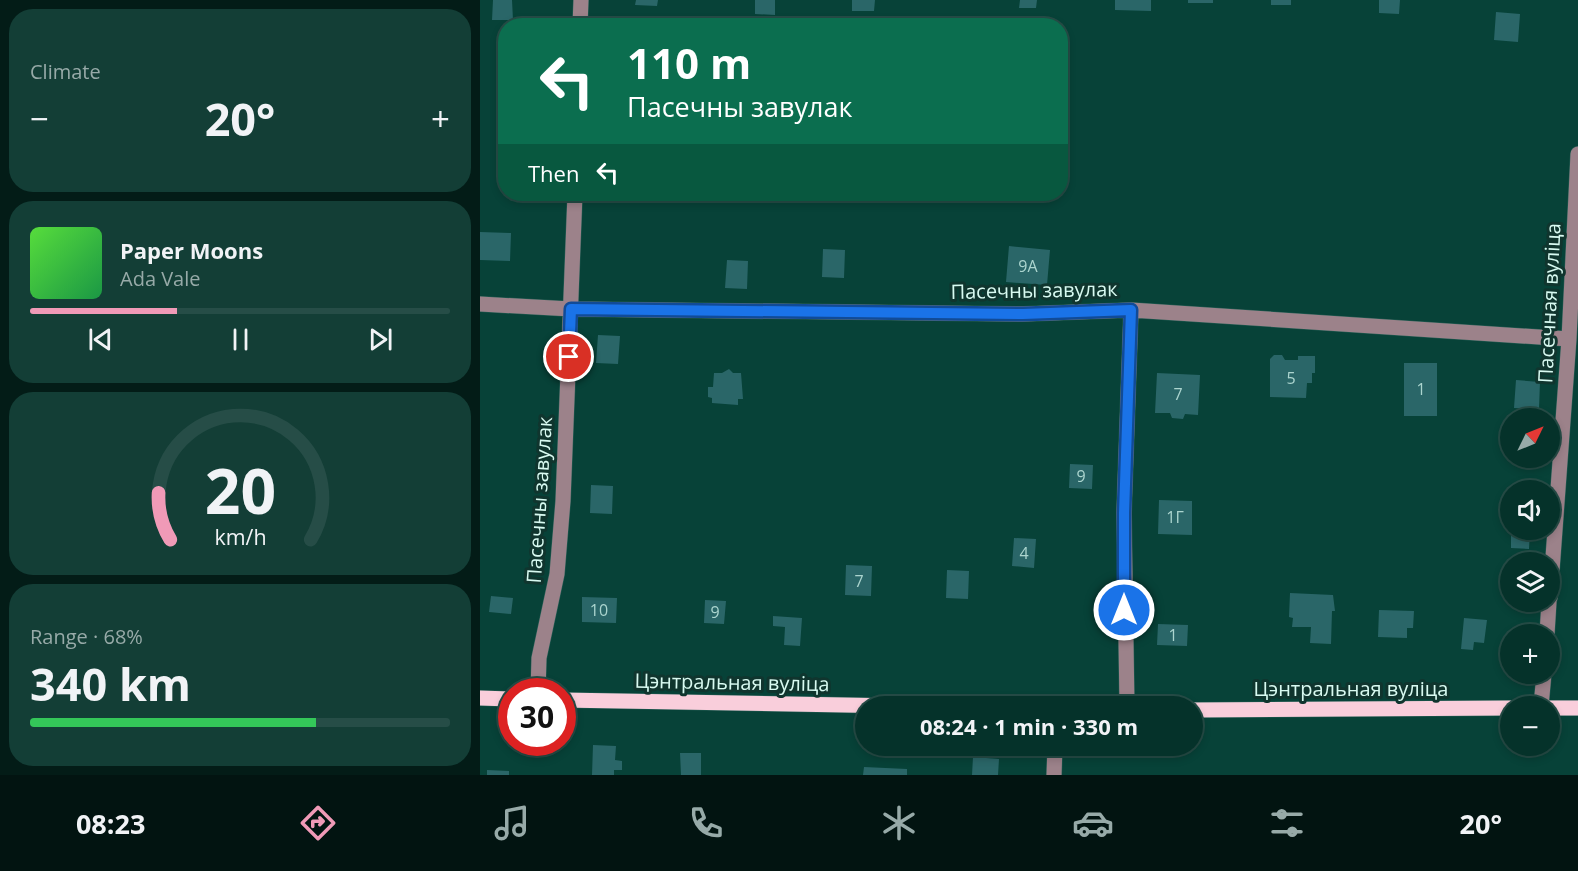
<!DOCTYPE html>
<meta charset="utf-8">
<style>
:root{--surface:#05322a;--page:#133e36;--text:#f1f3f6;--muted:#97aaa8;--line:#264d47;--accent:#f09ab7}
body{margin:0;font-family:"Open Sans",sans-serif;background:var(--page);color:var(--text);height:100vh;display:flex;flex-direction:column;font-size:22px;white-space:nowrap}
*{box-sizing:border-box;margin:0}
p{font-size:20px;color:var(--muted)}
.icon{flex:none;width:33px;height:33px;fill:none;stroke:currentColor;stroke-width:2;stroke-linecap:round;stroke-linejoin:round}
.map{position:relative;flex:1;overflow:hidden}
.drawer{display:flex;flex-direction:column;gap:9px;padding:9px;background:#031c17;width:480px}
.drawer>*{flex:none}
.top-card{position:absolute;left:18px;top:18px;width:570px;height:183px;border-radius:24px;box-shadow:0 3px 9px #0003,0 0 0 2px var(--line);background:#0b6e4f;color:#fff;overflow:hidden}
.needle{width:39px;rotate:47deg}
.buttons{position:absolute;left:1020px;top:408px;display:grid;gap:12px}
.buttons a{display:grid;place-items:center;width:60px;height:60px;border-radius:50%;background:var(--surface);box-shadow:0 3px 9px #0003,0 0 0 2px var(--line);font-size:30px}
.speed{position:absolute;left:18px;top:678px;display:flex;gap:12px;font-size:30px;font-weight:700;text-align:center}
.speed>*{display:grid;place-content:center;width:78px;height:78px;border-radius:50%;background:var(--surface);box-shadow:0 3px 9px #0003,0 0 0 2px var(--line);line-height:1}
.speed .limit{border:9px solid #d22;background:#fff;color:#111}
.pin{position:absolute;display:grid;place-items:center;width:51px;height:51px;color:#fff;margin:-26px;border:3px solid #fff;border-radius:50%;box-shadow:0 2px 6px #0007}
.me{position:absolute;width:66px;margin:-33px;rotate:0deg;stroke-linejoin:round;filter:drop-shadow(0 0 4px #0008)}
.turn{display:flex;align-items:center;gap:21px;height:126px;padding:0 30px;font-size:27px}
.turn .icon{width:78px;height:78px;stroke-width:2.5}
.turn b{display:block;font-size:42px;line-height:51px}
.then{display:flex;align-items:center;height:57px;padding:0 30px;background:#0003;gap:12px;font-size:22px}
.big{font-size:45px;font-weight:700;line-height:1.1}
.drawer .card{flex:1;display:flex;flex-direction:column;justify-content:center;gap:9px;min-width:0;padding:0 21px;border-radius:24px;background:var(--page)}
.drawer .dial{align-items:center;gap:0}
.dial svg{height:156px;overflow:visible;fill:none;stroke:var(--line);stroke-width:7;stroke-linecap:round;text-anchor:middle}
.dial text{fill:var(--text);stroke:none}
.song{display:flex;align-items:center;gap:18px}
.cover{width:72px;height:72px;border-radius:9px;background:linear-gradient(135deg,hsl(110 70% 55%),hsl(140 70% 35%))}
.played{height:6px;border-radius:3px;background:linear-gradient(90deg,var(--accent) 35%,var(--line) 35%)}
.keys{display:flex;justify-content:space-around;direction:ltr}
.heat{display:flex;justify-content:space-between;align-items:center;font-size:33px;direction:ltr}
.charge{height:9px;border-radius:4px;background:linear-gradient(90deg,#34c759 68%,var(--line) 0)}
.trip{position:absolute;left:375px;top:696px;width:348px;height:60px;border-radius:30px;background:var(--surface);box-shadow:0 3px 9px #0003,0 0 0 2px var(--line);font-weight:700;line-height:60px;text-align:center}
.tab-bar{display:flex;height:96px;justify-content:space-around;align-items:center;background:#021411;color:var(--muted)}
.tab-bar .icon{width:42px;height:42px}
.tab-bar .active{color:var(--accent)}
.tab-bar b{font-size:27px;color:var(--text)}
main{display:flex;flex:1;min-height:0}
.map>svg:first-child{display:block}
</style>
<main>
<section class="drawer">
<div class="card"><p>Climate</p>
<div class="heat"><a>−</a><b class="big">20°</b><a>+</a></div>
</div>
<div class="card">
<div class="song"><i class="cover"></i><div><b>Paper Moons</b><p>Ada Vale</p></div></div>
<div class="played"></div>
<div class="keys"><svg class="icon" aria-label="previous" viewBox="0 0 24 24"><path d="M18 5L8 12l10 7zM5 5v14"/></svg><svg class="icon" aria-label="pause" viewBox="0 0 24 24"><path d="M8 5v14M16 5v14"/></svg><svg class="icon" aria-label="next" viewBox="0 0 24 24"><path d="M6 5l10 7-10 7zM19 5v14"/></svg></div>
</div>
<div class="card dial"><svg viewBox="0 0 100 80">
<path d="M14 69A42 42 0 1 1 86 69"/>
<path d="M14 69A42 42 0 0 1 8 45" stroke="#f09ab7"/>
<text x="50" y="56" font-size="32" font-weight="700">20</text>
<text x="50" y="72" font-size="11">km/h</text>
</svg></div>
<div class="card"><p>Range · 68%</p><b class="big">340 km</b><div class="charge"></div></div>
</section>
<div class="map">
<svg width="1098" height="775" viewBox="0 0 1098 775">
<rect width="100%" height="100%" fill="#074238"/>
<!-- building -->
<path fill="#2a6668" d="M13,0h19l1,20h-21z
M156,0h22l-1,6 -22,-1z
M275,0h20v15l-20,-1z
M372,0h23l-1,11h-22z
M540,0h17l-1,8h-17z
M635,0h36v11l-36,-1z
M708,0h25v3h-25z
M791,0h20v5h-20z
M899,0h21l-1,14 -20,-1z
M1016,12l24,2 -2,28 -24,-2z
M0,232l31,1 -1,28 -30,-1z
M529,246l41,4 -3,35 -41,-3z
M343,249l22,1 -1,28 -22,-1z
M247,260l21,1 -1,28 -22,-1z
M118,335l22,1 -2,28 -22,-1z
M794,355h8l3,5h13v-4h17v17h-3v10h-5l-1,15 -36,-1v-38z
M924,363h33v53h-33z
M249,369l4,4h8l2,26h-5v6l-26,-2v-5l-4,-1v-10h5l1,-14h8z
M677,373l43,2 -2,40 -13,-1 -2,5 -11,-1 -2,-5h-15z
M1036,380l24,2 -1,27 -25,-1z
M590,464l23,1 -1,24 -23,-1z
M111,485l22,1 -1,28 -22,-1z
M679,500l33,1v34l-34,-1z
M1031,530h19l-1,19 -18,-1z
M534,538l22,1 -2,29 -22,-2z
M366,565l26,1 -1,30 -26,-1z
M467,570l22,1 -1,28 -22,-1z
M810,593l43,2 2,16h-3l-1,33 -21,-1 1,-16h-19l1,-9 -4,-1z
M11,596l22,2 -2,16 -22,-2z
M102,597l35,1 -1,25 -34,-1z
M225,600l21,1 -2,23 -20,-1z
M899,610l35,1 -1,17h-6v10l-29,-1z
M293,616l29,2 -2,28 -16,-1 1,-18 -12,-1z
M984,618l23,2 -3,23 -10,-1 -1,8 -12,-1z
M678,624l30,1 -1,21 -30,-1z
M113,745l23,1 -1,14 7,1v9h-8v5h-22z
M200,753h21v22h-20z
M493,757l26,2 -1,16h-26z
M384,767l43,2v6h-44z
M7,770l22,1v4h-22z"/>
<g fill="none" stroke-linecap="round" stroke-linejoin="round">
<defs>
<path id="minor" d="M100,26l1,-26
M0,304l91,5 452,5 108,-4 438,29
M1070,598l19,-259 9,-185
M1067,634l2,-32
M58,692l1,-34 18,-84 6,-73 12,-307
M647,706l-3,-193 7,-203
M1061,706l3,-32
M574,775l1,-29"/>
<path id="major" d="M0,698l32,1
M82,700l338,6
M1070,708h28
M712,710l318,-2"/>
</defs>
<!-- minor casing -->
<use href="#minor" stroke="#285f56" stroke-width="16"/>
<!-- major casing -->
<use href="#major" stroke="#285f56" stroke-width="16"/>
<!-- minor -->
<use href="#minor" stroke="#9c828a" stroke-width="15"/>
<!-- major -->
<use href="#major" stroke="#f9cedb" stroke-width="15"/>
</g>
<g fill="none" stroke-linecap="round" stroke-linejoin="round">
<defs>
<path id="route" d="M89,357l2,-48 452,5 108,-4 -7,203v97"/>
</defs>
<!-- route casing -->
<use href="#route" stroke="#114b97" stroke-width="15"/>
<!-- route -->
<use href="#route" stroke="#1a73e8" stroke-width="10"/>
</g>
<g text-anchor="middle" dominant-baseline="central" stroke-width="6" stroke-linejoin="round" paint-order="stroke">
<!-- number labels -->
<g font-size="16" fill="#acd5cf">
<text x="548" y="266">9А</text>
<text x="811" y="378">5</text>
<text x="941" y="389">1</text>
<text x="698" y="394">7</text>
<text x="601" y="476">9</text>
<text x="695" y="517">1Г</text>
<text x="544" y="553">4</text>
<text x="379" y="581">7</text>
<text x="119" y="610">10</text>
<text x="235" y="612">9</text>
<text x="693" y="635">1</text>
</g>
<!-- street labels -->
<g font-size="20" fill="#d8faf1" stroke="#10352e">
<text transform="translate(554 290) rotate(-1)">Пасечны завулак</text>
<text transform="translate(1069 303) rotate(-87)">Пасечная вуліца</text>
<text transform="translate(59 500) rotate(-86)">Пасечны завулак</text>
<text transform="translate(252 682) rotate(1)">Цэнтральная вуліца</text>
<text x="871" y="688">Цэнтральная вуліца</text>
</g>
</g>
</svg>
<div class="buttons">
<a><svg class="needle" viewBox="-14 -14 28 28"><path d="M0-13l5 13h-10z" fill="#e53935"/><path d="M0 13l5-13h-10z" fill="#97aaa8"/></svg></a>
<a><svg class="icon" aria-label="sound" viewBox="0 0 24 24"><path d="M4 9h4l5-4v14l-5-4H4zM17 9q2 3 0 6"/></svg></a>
<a><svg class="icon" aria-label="layers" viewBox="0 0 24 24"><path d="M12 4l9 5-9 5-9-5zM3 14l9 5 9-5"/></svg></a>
<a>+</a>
<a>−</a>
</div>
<div class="speed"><div class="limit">30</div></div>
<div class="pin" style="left:89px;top:357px;background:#d93025"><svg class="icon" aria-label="arrive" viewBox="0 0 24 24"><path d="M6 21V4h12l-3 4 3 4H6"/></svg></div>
<svg class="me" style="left:644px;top:610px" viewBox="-20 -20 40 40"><circle r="17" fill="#1a73e8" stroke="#fff" stroke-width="3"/><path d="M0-11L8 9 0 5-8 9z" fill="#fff"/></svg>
<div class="trip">08:24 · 1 min · 330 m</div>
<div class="top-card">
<div class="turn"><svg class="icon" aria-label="left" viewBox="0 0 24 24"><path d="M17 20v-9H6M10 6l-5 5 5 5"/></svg><div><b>110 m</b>Пасечны завулак</div></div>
<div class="then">Then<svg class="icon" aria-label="left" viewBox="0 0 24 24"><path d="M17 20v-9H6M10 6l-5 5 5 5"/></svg></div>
</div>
</div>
</main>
<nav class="tab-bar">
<b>08:23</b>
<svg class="icon active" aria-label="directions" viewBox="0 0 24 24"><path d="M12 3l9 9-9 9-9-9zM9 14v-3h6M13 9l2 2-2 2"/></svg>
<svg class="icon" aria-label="music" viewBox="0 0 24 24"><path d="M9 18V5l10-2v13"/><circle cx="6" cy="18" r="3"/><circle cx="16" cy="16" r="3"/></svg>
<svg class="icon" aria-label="phone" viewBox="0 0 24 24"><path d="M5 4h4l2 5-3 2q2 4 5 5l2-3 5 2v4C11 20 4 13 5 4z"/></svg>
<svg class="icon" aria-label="climate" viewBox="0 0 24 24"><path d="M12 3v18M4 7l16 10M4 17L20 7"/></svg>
<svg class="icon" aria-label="car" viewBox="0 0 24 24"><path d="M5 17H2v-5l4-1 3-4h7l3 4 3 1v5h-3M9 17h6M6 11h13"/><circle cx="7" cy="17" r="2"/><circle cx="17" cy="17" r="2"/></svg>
<svg class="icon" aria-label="filters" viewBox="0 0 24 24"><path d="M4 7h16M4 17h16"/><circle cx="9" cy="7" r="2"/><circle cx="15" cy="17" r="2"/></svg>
<b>20°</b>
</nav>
